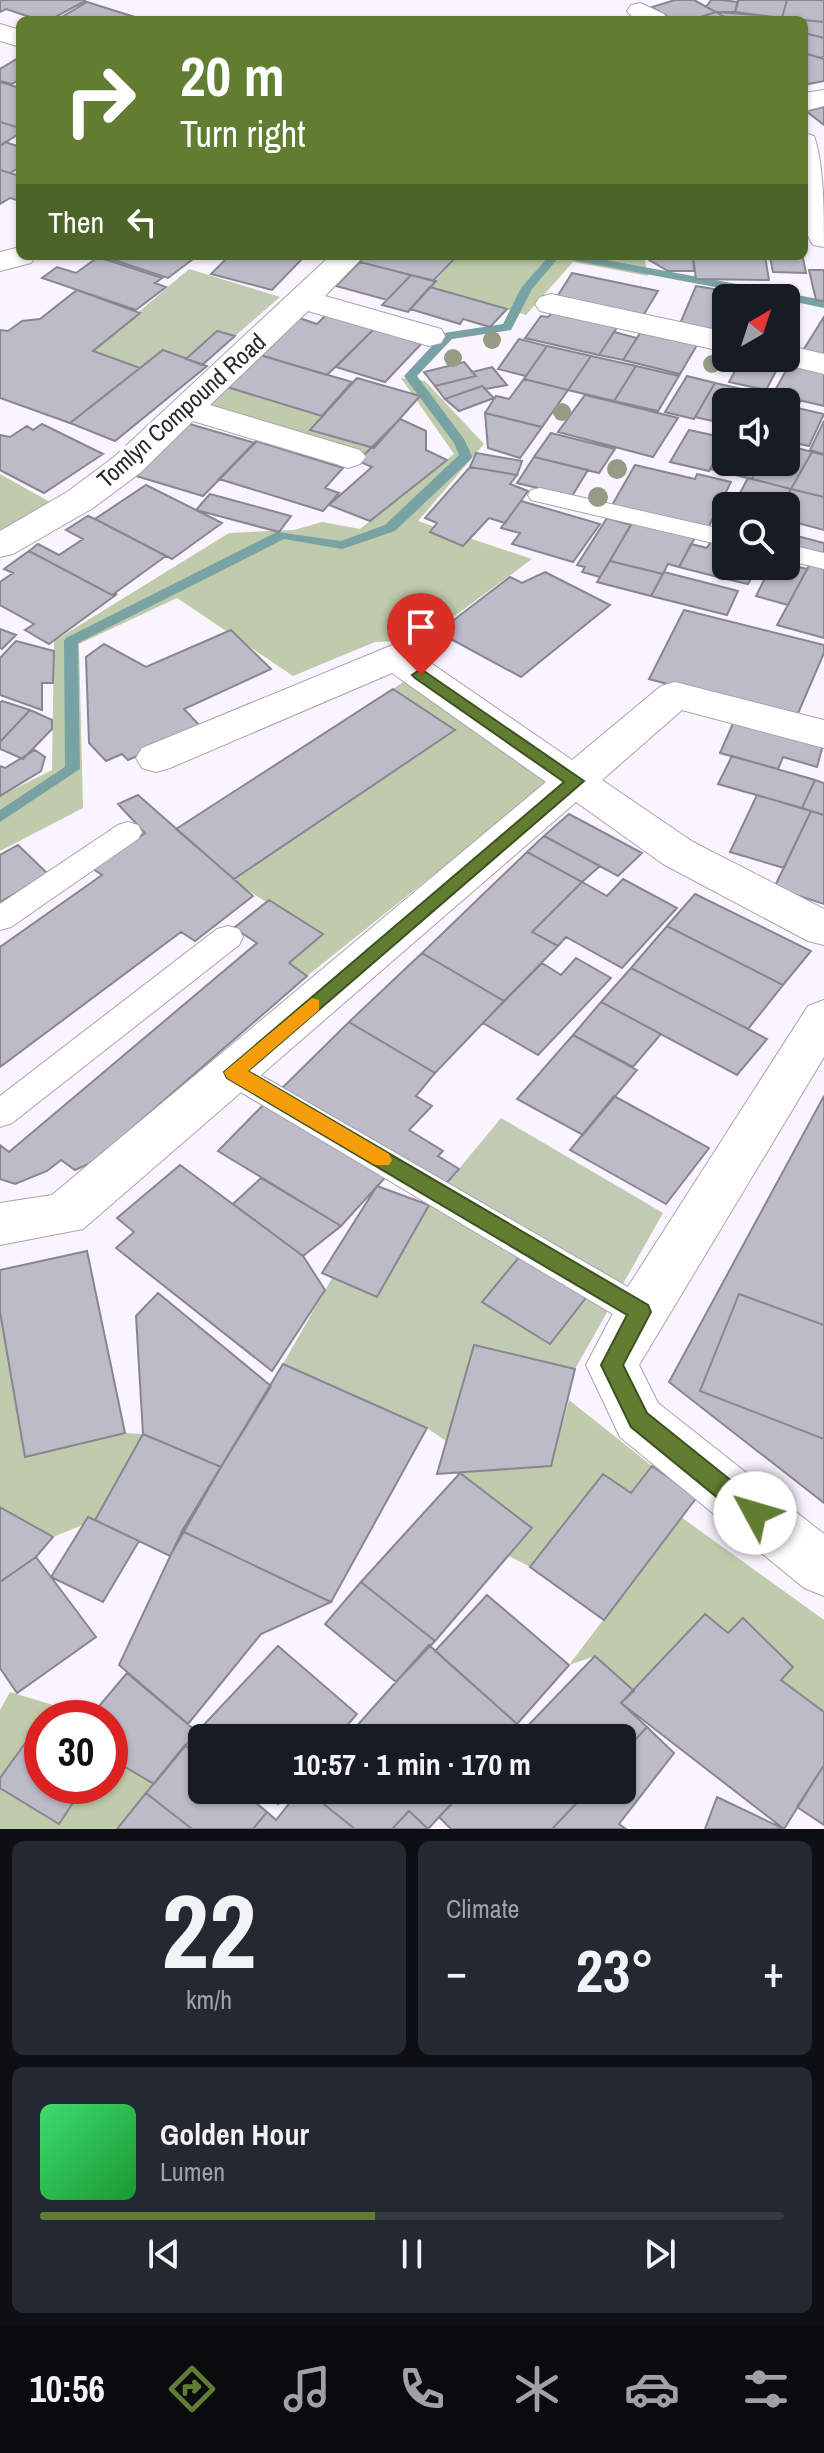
<!DOCTYPE html>
<meta charset="utf-8">
<style>
:root{--surface:#171b24;--page:#242831;--text:#f1f3f6;--muted:#9ea1a6;--line:#363941;--accent:#607d32}
body{margin:0;font-family:"Archivo Narrow",sans-serif;background:var(--page);color:var(--text);height:100vh;display:flex;flex-direction:column;font-size:30px;white-space:nowrap}
*{box-sizing:border-box;margin:0}
p{font-size:26px;color:var(--muted)}
.icon{flex:none;width:44px;height:44px;fill:none;stroke:currentColor;stroke-width:2;stroke-linecap:round;stroke-linejoin:round}
.map{position:relative;height:1829px;overflow:hidden}
.panel{display:flex;flex-direction:column;gap:12px;padding:12px;background:#0d0f14;flex:1}
.panel>*{flex:none}
.banner{position:absolute;left:16px;top:16px;width:792px;height:244px;border-radius:12px;box-shadow:0 2px 6px #0004;background:#607d32;color:#fff;overflow:hidden}
.needle{width:52px;rotate:39deg}
.fabs{position:absolute;left:712px;top:284px;display:grid;gap:16px}
.fabs a{display:grid;place-items:center;width:88px;height:88px;border-radius:12px;background:var(--surface);box-shadow:0 2px 6px #0004;font-size:40px}
.speed{position:absolute;left:24px;top:1700px;display:flex;gap:16px;font-size:40px;font-weight:700;text-align:center}
.speed>*{display:grid;place-content:center;width:104px;height:104px;border-radius:50%;background:var(--surface);box-shadow:0 2px 6px #0004;line-height:1}
.speed .limit{border:12px solid #d22;background:#fff;color:#111}
.pin{position:absolute;display:grid;place-items:center;width:68px;height:68px;color:#fff;margin:-82px -34px;border-radius:50% 50% 50% 0;rotate:-45deg;box-shadow:0 0 8px #0007}
.pin .icon{rotate:45deg}
.me{position:absolute;width:88px;margin:-44px;rotate:309deg;stroke-linejoin:round;filter:drop-shadow(0 0 6px #0008)}
.turn{display:flex;align-items:center;gap:28px;height:168px;padding:0 32px;font-size:36px}
.turn .icon{width:104px;height:104px;stroke-width:2.5}
.turn b{display:block;font-size:56px;line-height:68px}
.then{display:flex;align-items:center;height:76px;padding:0 32px;background:#0003;gap:16px;font-size:30px}
.big{font-size:60px;font-weight:700;line-height:1.1}
.panel .card{flex:1;display:flex;flex-direction:column;justify-content:center;gap:12px;min-width:0;padding:0 28px;border-radius:12px;background:var(--page)}
.panel .dial{align-items:center;gap:0}
.dial b{font-size:104px;line-height:1}
.song{display:flex;align-items:center;gap:24px}
.cover{width:96px;height:96px;border-radius:12px;background:linear-gradient(135deg,hsl(140 70% 55%),hsl(130 70% 35%))}
.played{height:8px;border-radius:4px;background:linear-gradient(90deg,var(--accent) 45%,var(--line) 45%)}
.keys{display:flex;justify-content:space-around;direction:ltr}
.heat{display:flex;justify-content:space-between;align-items:center;font-size:44px;direction:ltr}
.panel .tiles{flex:1;display:grid;gap:12px;grid-template-columns:1fr 1fr}
.card:last-child{grid-column:span 2}
.trip{position:absolute;left:188px;top:1724px;width:448px;height:80px;border-radius:12px;background:var(--surface);box-shadow:0 2px 6px #0004;font-weight:700;line-height:80px;text-align:center}
.tabs{display:flex;height:128px;justify-content:space-around;align-items:center;background:#090b0e;color:var(--muted)}
.tabs .icon{width:56px;height:56px}
.tabs .current{color:var(--accent)}
.tabs b{font-size:36px;color:var(--text)}
.map>svg:first-child{display:block}
</style>
<div class="map">
<svg width="824" height="1829" viewBox="0 0 824 1829">
<rect width="100%" height="100%" fill="#faf4ff"/>
<!-- green -->
<path fill="#c1cab2" d="M189,269l91,28 -45,39 -18,-5 -31,28 -23,-9 -23,18 -47,-17z
M501,1118l162,95 -88,156 -101,-23 -28,95 -19,-13 -144,-64 49,-86 46,18 51,-91z"/>
<!-- forest -->
<path fill="#bfcbab" d="M457,256l25,3 3,-3h159l4,20 -75,-14 -47,53 -96,-28z
M401,378l24,3 59,63 -66,77 114,38 -110,81 -47,2 -82,34 -116,-78 -98,46 4,164 -83,43v-55l52,-26 2,-129 175,-108 65,-3 28,-8 38,7 94,-75z
M227,387l95,29 -12,14 64,18 -10,9 -159,-48z
M0,474l57,32 -57,31z
M406,680l147,99 -246,197 -18,-13 34,-29c-28,-18 -66,-34 -89,-55l221,-148 -62,-42z
M0,1312l25,145 100,-24 18,1 -48,86 -42,17 -53,-31z
M569,1400l83,66 -21,27 -28,-18 -73,92 -21,-11 23,-28 -72,-55 91,-7z
M681,1517l143,103v92l-43,-32 12,-13 -50,-49 -15,15 -23,-19 -71,77 -39,-35 -26,9z
M10,1692l86,26h-54v68h68v-64l75,23 -68,84h-117v-119z"/>
<g fill="none" stroke-linecap="round" stroke-linejoin="round">
<!-- stream -->
<path fill="#78a2a4" fill-rule="evenodd" d="M549,256h35l240,44v8l-38,-8v-2h-13l-207,-39 -6,-3 -28,33 -21,41 -59,9 -35,37 47,63 8,17 -1,3 -76,72 -53,18 -58,-10 -206,104 2,126 -80,53v-12l65,-43 -1,-126 2,-3 211,-106 64,9 44,-16 74,-70 -5,-12 -50,-67 40,-43 59,-9 18,-36z"/>
</g>
<!-- building -->
<path fill="#bdbbc7" stroke="#888791" stroke-width="2" d="M0,0h83l2,1 -35,19h-11l-33,-11 -6,3z
M675,0h19l22,12 -25,8h-18l-21,-13z
M711,0h10l17,2 -3,10h-19l-10,-5z
M738,0h49l-5,18 -47,-6z
M787,0h37v22l-42,-4z
M87,2l51,16 -81,2z
M716,12l14,8h-39z
M716,12l41,3 13,5h-40z
M782,18l42,4v16l-20,-5v-13z
M804,33l20,5v18l-3,2 -17,-5z
M804,53l20,6v22l-20,4z
M20,57v22l-8,5 -12,-3v-12z
M0,82l20,6v40l-20,-6z
M824,107v18l-18,-14z
M0,122l20,6v5l-20,13z
M5,142l15,5v20l-10,6 -10,-3v-24z
M0,170l20,6v25l-10,-3 -10,6z
M102,256h95l-29,22z
M229,256h76l-33,34 -61,-16z
M365,256h92l-24,25 -73,-19z
M649,256h44l1,15h-26l-19,-11z
M693,256h72l4,24 -73,-1z
M98,257l64,21 -7,5 11,4 -30,23 -94,-32 15,-11 19,6z
M770,257l33,1 3,15 -33,-1z
M360,262l51,13 -24,25 -51,-14z
M809,270h15v31l-8,-1z
M572,273l86,18 -17,28 -86,-19z
M411,275l25,6 -28,31 -26,-7z
M696,286l64,11 -34,1v36l-47,-8z
M430,287l77,22 -17,18 -27,-8 -3,5 -50,-15z
M77,290l63,23 -47,38 47,17 -70,55 -70,-25v-68l8,1 14,-10 18,-2z
M553,312l65,14 -19,29 -74,-17 16,-22 7,1z
M328,313l48,14 -49,48 -67,-20 39,-37 18,6z
M824,317v41l-22,-6z
M376,327l48,14 -39,41 -49,-15z
M644,327l56,13 -20,34 -57,-14z
M217,331l18,5 -33,29 -16,-6z
M614,332l23,6 -14,22 -24,-5z
M519,339l28,7 -21,30 -28,-7z
M547,346l44,10 -23,34 -44,-11z
M163,350l44,16 -92,75 -45,-18z
M260,355l92,27 -30,34 -95,-29z
M591,356l45,10 -22,35 -46,-11z
M742,358h41l-17,32 -37,-8z
M793,358l31,7v41l-51,-12z
M464,362l12,14 -41,10 -11,-14z
M636,366l43,10 -21,35 -44,-10z
M492,367l15,18 -21,4 -4,-3 -37,13 -10,-13 41,-10 -4,-4z
M687,376l28,7 -21,36 -29,-7z
M357,378l63,18 -46,52 -64,-18z
M524,379l44,11 -26,37 -57,-14 11,-17 13,3z
M715,383l44,10 -5,9h-28v22l-31,-7z
M482,386l12,12 -35,13 -14,-12z
M759,393l41,9 -3,6 27,6 -15,32 -23,-5v-39h-32z
M585,395l41,10 52,13 -25,39 -95,-25z
M485,413l57,14 -22,31 -32,-10z
M400,419l26,12v19l21,10 -77,61 -41,-16 43,-38 -14,-6z
M824,421v33l-14,-4z
M186,423l69,20 -52,53 -67,-20z
M42,424l61,30 -59,39 -44,-23v-35l10,2 17,-11 6,4z
M689,430l37,8 -17,33 -39,-9z
M551,433l64,16 -16,24 -65,-16z
M256,441l87,27 -18,20 14,5 -16,18 -104,-32z
M726,442v20h35l-9,17 -41,-10z
M786,445l26,7 -21,37 -39,-10 9,-17h25z
M812,452l12,3v42l-33,-8z
M476,453l46,8 -5,14 -47,-8z
M534,457l54,13 -16,26 -55,-13z
M635,465l60,14 2,-5 34,8 -24,48 -96,-23z
M470,467l47,8 -7,9 18,7 -23,32 -16,-5 -26,28 -33,-14 7,-9 -12,-5z
M748,478l4,1 39,10 -9,17h-49z
M146,485l76,38 -50,36 -77,-40z
M791,489l33,8v33l-38,-10v-14h-4z
M210,494l81,22 -12,16 -83,-22z
M521,501l79,23 -27,38 -61,-18 8,-11 -19,-5z
M88,516l7,3 71,37 -54,39 -83,-44 9,-7 21,11 24,-16 -17,-9z
M607,518l24,7 -31,52 -18,-5 3,-5 -8,-2z
M634,519l63,15 -18,33 -11,-3 -5,10 -53,-13z
M793,535l31,8v10l-37,-7z
M714,536l12,4 2,26 -6,12 -43,-11 12,-23 16,4z
M29,551l83,44 5,-1 -68,50 -24,-14 9,-6 -34,-19v-23l13,-9 -9,-4z
M812,560l12,3v75l-47,-13z
M610,561l53,13 -12,22 -54,-14z
M786,564l21,5 -19,36 -32,-9 15,-30z
M728,566h43l-6,13 -12,-4 -5,9 -26,-6z
M545,572l65,33 -89,72 -83,-45 72,-55 12,6z
M664,572l74,19 -11,24 -76,-19z
M684,610l140,35v8l-28,65 -147,-39z
M0,629l16,6 -14,14 -2,-1z
M231,630l40,39 -87,40 17,18 -73,33 -6,-6 -16,7 -17,-18 -3,-86 18,-13 42,23z
M16,641l38,10 -1,32h-11v27l-42,-15v-37z
M393,689l62,41 -221,149 -58,-50z
M2,701l28,9 -30,32v-39z
M30,710l22,10v9l-29,30 -23,-10v-7z
M735,719l89,22 -7,26 -34,-10 -5,12 -58,-16z
M35,750l10,7 -4,14 -41,25v-30l5,2z
M732,756l83,24 -13,28 -84,-24z
M815,780l9,3v32l-22,-7z
M138,795l115,101 -58,45 -14,-9 -181,135v-120l102,-72 -9,-6 52,-36 -27,-29z
M757,795l54,16 -27,57 -54,-16z
M811,811l13,4v89l-50,-16z
M569,814l73,39 -24,23 -74,-40z
M544,836l56,30 -18,16 -55,-30z
M18,845l31,30 -49,27v-47z
M527,852l55,30 -50,50 26,14 -54,55 -82,-48z
M623,879l54,29 -55,60 -56,-31 -8,9 -26,-14 50,-50 25,14z
M695,894l116,57 -28,34 -116,-59z
M269,900l54,34 -34,29 18,13 -214,186 -18,8 -14,-10 -14,11 -32,13 -15,-5v-34l9,7 248,-209 -23,-15z
M667,926l116,59 -35,44 -117,-61z
M422,953l82,48 -69,72 -86,-51z
M576,958l35,20 -73,77 -55,-32 59,-60 19,12z
M631,968l117,61 19,10 -30,36 -136,-73z
M601,1002l60,32 -28,33 -60,-32z
M349,1022l86,51 -19,23 16,10 -23,24 34,21 -5,5 21,13 -18,20 -161,-99z
M573,1035l64,35 -54,65 -66,-36z
M614,1096l95,52 -43,56 -96,-54z
M824,1096v407l-155,-121z
M271,1097l121,73 -51,56 -123,-75z
M180,1165l123,91 22,34 -53,81 -156,-123 18,-16 -17,-14z
M261,1178l80,48 -38,30 -70,-52z
M377,1186l52,19 -52,92 -55,-24z
M525,1250l67,40 -42,54 -68,-42z
M87,1251l38,182 -100,24 -25,-145v-42z
M158,1293l113,93 -50,81 -78,-33 -7,-118z
M739,1294l85,31v114l-124,-48z
M474,1345l101,24 -24,97 -114,8z
M283,1364l144,64 -96,174 -149,-71z
M143,1434l78,33 -51,89 -75,-36z
M652,1466l45,31 -93,123 -74,-53 73,-93 28,19z
M460,1473l72,55 -97,113 -74,-59z
M0,1507l53,30 -17,20 -36,25z
M88,1517l51,24 -36,61 -52,-25z
M182,1531l149,71 -70,32 -73,90 -69,-59z
M36,1557l60,80 -79,56 -17,-25v-86z
M361,1582l74,59 -39,41 -71,-58z
M487,1595l82,70 -52,59 -82,-73z
M705,1614l23,19 15,-15 50,49 -12,13 43,32v53l-40,64 -163,-126z
M429,1645l88,79 4,5 -8,9h-167z
M278,1646l79,68 -21,24h-132l-7,-6z
M595,1656l39,35 -13,12 26,24 -25,27v-16h-106z
M127,1673l70,59 -43,52 -44,-26v-40h-21z
M42,1720v66h42l-25,38 -59,-36v-10z
M647,1727l27,26 -55,71 7,5h-74l37,-39h33v-36z
M185,1745l17,14v31h38l27,22 -14,17h-61l-46,-36z
M824,1765v60l-27,-18z
M262,1790h29l-13,14z
M300,1790h6l49,39h-102l14,-17 9,8z
M306,1790h158l-36,39 -19,-18 -17,18h-37z
M465,1790h124l-37,39h-101l-12,-12z
M146,1793l46,36h-75z
M717,1797l67,32h-79z
M409,1811l19,18h1h-37z"/>
<g fill="none" stroke-linecap="round" stroke-linejoin="round">
<defs>
<path id="lane" d="M540,488l186,42v16l-195,-46 -3,-5 3,-5z
M786,544l38,9v16l-38,-9z
M128,822l10,3 4,7 -4,7 -127,88 -11,3v-26l118,-79z
M228,926l11,3 4,8 -4,8 -227,178 -12,4v-31l217,-167z
M233,1059l419,242 6,11 -6,11 -12,4 -12,-4 -406,-242 -5,-9 5,-9z"/>
<path id="street" d="M640,3l24,11 4,6c-14,0 -32,5 -41,-9l4,-6z
M0,24l20,6v17l-20,-6z
M824,90v16l-20,5v-18z
M804,133l10,3c10,28 10,79 10,111l-11,-2c-19,-28 -9,-80 -9,-112z
M20,247v9h16l-5,7 -31,8v-19z
M330,256h34l-39,40 116,33 4,7 -4,7 -12,3 -121,-35 -98,94 150,45 6,7 -6,7 -12,4 -12,-4 -143,-43 -53,52 -47,35 -80,46 -13,3v-26l67,-39 47,-35z
M551,294l175,38v20l-186,-41 -5,-7 5,-7z
M786,345l38,9v20l-50,-12 -3,-4h15z
M395,644l14,4 163,112 89,-74 14,-4 149,38v28l-142,-38 -80,70 91,62 131,67v36l-16,-4 -145,-77 -87,-62 -493,427 -83,16v-42l52,-8 494,-413 -154,-109 -222,95 -14,4 -14,-4 -6,-10 6,-10z
M824,1000v57l-185,308 19,38 166,131v62l-20,-8 -184,-151 -34,-72 36,-69 186,-290z"/>
</defs>
<!-- lane casing -->
<use href="#lane" stroke="#a9a3ae" stroke-width="2"/>
<!-- street casing -->
<use href="#street" stroke="#a9a3ae" stroke-width="2"/>
<!-- lane -->
<use href="#lane" fill="#fff" fill-rule="evenodd"/>
<!-- street -->
<use href="#street" fill="#fff" fill-rule="evenodd"/>
</g>
<!-- trees -->
<g fill="#959b85">
<circle cx="492" cy="340" r="9"/>
<circle cx="453" cy="358" r="9"/>
<circle cx="712" cy="364" r="9"/>
<circle cx="562" cy="412" r="9"/>
<circle cx="617" cy="469" r="10"/>
<circle cx="598" cy="497" r="10"/>
</g>
<!-- route -->
<path fill="#607d32" stroke="#3e5120" stroke-width="2" d="M421,669l163,112 -336,290 400,234 3,7 -28,53 24,48 116,93 3,7 -3,8 -8,3 -9,-3 -115,-94 -30,-62 26,-50 -400,-237 -3,-6 340,-290 -149,-104 -3,-3z"/>
<!-- slow -->
<path fill="#f59e0b" d="M312,998l7,2v10l-71,61 141,83 3,6 -3,5h-14l-148,-87 -3,-6z"/>
<g text-anchor="middle" dominant-baseline="central" stroke-width="7" stroke-linejoin="round" paint-order="stroke">
<!-- far-street labels -->
<g font-size="24" fill="#2a282c" stroke="#fff">
<text transform="translate(181 410) rotate(-42)">Tomlyn Compound Road</text>
</g>
</g>
</svg>
<div class="fabs">
<a><svg class="needle" viewBox="-14 -14 28 28"><path d="M0-13l5 13h-10z" fill="#e53935"/><path d="M0 13l5-13h-10z" fill="#9ea1a6"/></svg></a>
<a><svg class="icon" aria-label="sound" viewBox="0 0 24 24"><path d="M4 9h4l5-4v14l-5-4H4zM17 9q2 3 0 6"/></svg></a>
<a><svg class="icon" aria-label="search" viewBox="0 0 24 24"><circle cx="10" cy="10" r="6"/><path d="M15 15l6 6"/></svg></a>
</div>
<div class="speed"><div class="limit">30</div></div>
<div class="pin" style="left:421px;top:675px;background:#d93025"><svg class="icon" aria-label="arrive" viewBox="0 0 24 24"><path d="M6 21V4h12l-3 4 3 4H6"/></svg></div>
<svg class="me" style="left:755px;top:1513px" viewBox="-20 -20 40 40"><circle r="19" fill="#fff"/><path d="M0-13L10 11 0 6-10 11z" fill="#607d32"/></svg>
<div class="trip">10:57 · 1 min · 170 m</div>
<div class="banner">
<div class="turn"><svg class="icon" aria-label="right" viewBox="0 0 24 24"><path d="M7 20v-9h11M14 6l5 5-5 5"/></svg><div><b>20 m</b>Turn right</div></div>
<div class="then">Then<svg class="icon" aria-label="left" viewBox="0 0 24 24"><path d="M17 20v-9H6M10 6l-5 5 5 5"/></svg></div>
</div>
</div>
<section class="panel">
<div class="tiles">
<div class="card dial"><b>22</b><p>km/h</p></div>
<div class="card"><p>Climate</p>
<div class="heat"><a>−</a><b class="big">23°</b><a>+</a></div>
</div>
<div class="card">
<div class="song"><i class="cover"></i><div><b>Golden Hour</b><p>Lumen</p></div></div>
<div class="played"></div>
<div class="keys"><svg class="icon" aria-label="previous" viewBox="0 0 24 24"><path d="M18 5L8 12l10 7zM5 5v14"/></svg><svg class="icon" aria-label="pause" viewBox="0 0 24 24"><path d="M8 5v14M16 5v14"/></svg><svg class="icon" aria-label="next" viewBox="0 0 24 24"><path d="M6 5l10 7-10 7zM19 5v14"/></svg></div>
</div>
</div>
</section>
<nav class="tabs">
<b>10:56</b>
<svg class="icon current" aria-label="directions" viewBox="0 0 24 24"><path d="M12 3l9 9-9 9-9-9zM9 14v-3h6M13 9l2 2-2 2"/></svg>
<svg class="icon" aria-label="music" viewBox="0 0 24 24"><path d="M9 18V5l10-2v13"/><circle cx="6" cy="18" r="3"/><circle cx="16" cy="16" r="3"/></svg>
<svg class="icon" aria-label="phone" viewBox="0 0 24 24"><path d="M5 4h4l2 5-3 2q2 4 5 5l2-3 5 2v4C11 20 4 13 5 4z"/></svg>
<svg class="icon" aria-label="climate" viewBox="0 0 24 24"><path d="M12 3v18M4 7l16 10M4 17L20 7"/></svg>
<svg class="icon" aria-label="car" viewBox="0 0 24 24"><path d="M5 17H2v-5l4-1 3-4h7l3 4 3 1v5h-3M9 17h6M6 11h13"/><circle cx="7" cy="17" r="2"/><circle cx="17" cy="17" r="2"/></svg>
<svg class="icon" aria-label="filters" viewBox="0 0 24 24"><path d="M4 7h16M4 17h16"/><circle cx="9" cy="7" r="2"/><circle cx="15" cy="17" r="2"/></svg>
</nav>
